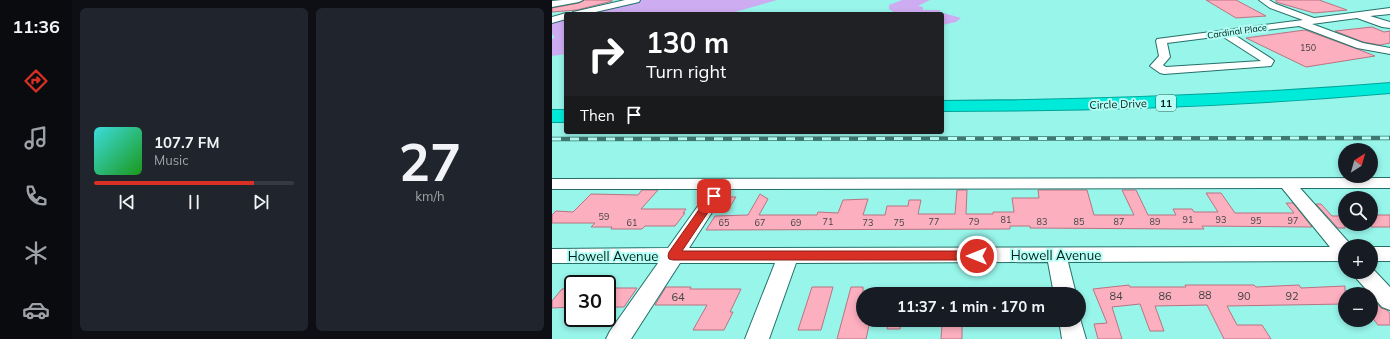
<!DOCTYPE html>
<meta charset="utf-8">
<style>
:root{--surface:#171b24;--page:#20242c;--text:#f1f3f6;--muted:#9ea1a6;--line:#363941;--accent:#d93025}
body{margin:0;font-family:Mulish,sans-serif;background:var(--page);color:var(--text);height:100vh;display:flex;flex-direction:column;font-size:15px;white-space:nowrap}
*{box-sizing:border-box;margin:0}
p{font-size:13px;color:var(--muted)}
.icon{flex:none;width:22px;height:22px;fill:none;stroke:currentColor;stroke-width:2;stroke-linecap:round;stroke-linejoin:round}
.map{position:relative;flex:1;overflow:hidden}
.side{display:flex;flex-direction:column;gap:8px;padding:8px;background:#0d0f14;width:480px}
.side>*{flex:none}
.banner{position:absolute;left:12px;top:12px;width:380px;height:122px;border-radius:4px;box-shadow:0 2px 6px #0003;background:#202124;color:#fff;overflow:hidden}
.needle{width:26px;rotate:37deg}
.tools{position:absolute;left:786px;top:143px;display:grid;gap:8px}
.tools a{display:grid;place-items:center;width:40px;height:40px;border-radius:50%;background:var(--surface);box-shadow:0 2px 6px #0003;font-size:20px}
.speed{position:absolute;left:12px;top:275px;display:flex;gap:8px;font-size:20px;font-weight:700;text-align:center}
.speed>*{display:grid;place-content:center;width:52px;height:52px;border-radius:50%;background:var(--surface);box-shadow:0 2px 6px #0003;line-height:1}
.speed .limit{border:2px solid #111;border-radius:6px;background:#fff;color:#111}
.pin{position:absolute;display:grid;place-items:center;width:34px;height:34px;color:#fff;margin:-17px;border-radius:8px;box-shadow:0 2px 6px #0006}
.me{position:absolute;width:44px;margin:-22px;rotate:270deg;stroke-linejoin:round;filter:drop-shadow(0 0 3px #0008)}
.turn{display:flex;align-items:center;gap:14px;height:84px;padding:0 16px;font-size:18px}
.turn .icon{width:52px;height:52px;stroke-width:2.5}
.turn b{display:block;font-size:28px;line-height:34px}
.then{display:flex;align-items:center;height:38px;padding:0 16px;background:#0003;gap:8px;font-size:15px}
.side .tile{flex:1;display:flex;flex-direction:column;justify-content:center;gap:6px;min-width:0;padding:0 14px;border-radius:6px;background:var(--page)}
.side .dial{align-items:center;gap:0}
.dial b{font-size:52px;line-height:1}
.song{display:flex;align-items:center;gap:12px}
.cover{width:48px;height:48px;border-radius:6px;background:linear-gradient(135deg,hsl(180 70% 55%),hsl(120 70% 35%))}
.played{height:4px;border-radius:2px;background:linear-gradient(90deg,var(--accent) 80%,var(--line) 80%)}
.keys{display:flex;justify-content:space-around;direction:ltr}
.side .tiles{flex:1;display:grid;gap:8px;grid-template-columns:repeat(2,1fr)}
.trip{position:absolute;left:304px;top:287px;width:230px;height:40px;border-radius:20px;background:var(--surface);box-shadow:0 2px 6px #0003;font-weight:700;line-height:40px;text-align:center}
main{display:flex;flex:1;min-height:0}
.dock{display:flex;flex-direction:column;width:72px;justify-content:space-around;align-items:center;background:#090b0e;color:var(--muted)}
.dock .icon{width:28px;height:28px}
.dock .current{color:var(--accent)}
.dock b{font-size:18px;color:var(--text)}
.map>svg:first-child{display:block}
</style>
<main>
<nav class="dock">
<b>11:36</b>
<svg class="icon current" aria-label="directions" viewBox="0 0 24 24"><path d="M12 3l9 9-9 9-9-9zM9 14v-3h6M13 9l2 2-2 2"/></svg>
<svg class="icon" aria-label="music" viewBox="0 0 24 24"><path d="M9 18V5l10-2v13"/><circle cx="6" cy="18" r="3"/><circle cx="16" cy="16" r="3"/></svg>
<svg class="icon" aria-label="phone" viewBox="0 0 24 24"><path d="M5 4h4l2 5-3 2q2 4 5 5l2-3 5 2v4C11 20 4 13 5 4z"/></svg>
<svg class="icon" aria-label="climate" viewBox="0 0 24 24"><path d="M12 3v18M4 7l16 10M4 17L20 7"/></svg>
<svg class="icon" aria-label="car" viewBox="0 0 24 24"><path d="M5 17H2v-5l4-1 3-4h7l3 4 3 1v5h-3M9 17h6M6 11h13"/><circle cx="7" cy="17" r="2"/><circle cx="17" cy="17" r="2"/></svg>
</nav>
<section class="side">
<div class="tiles">
<div class="tile">
<div class="song"><i class="cover"></i><div><b>107.7 FM</b><p>Music</p></div></div>
<div class="played"></div>
<div class="keys"><svg class="icon" aria-label="previous" viewBox="0 0 24 24"><path d="M18 5L8 12l10 7zM5 5v14"/></svg><svg class="icon" aria-label="pause" viewBox="0 0 24 24"><path d="M8 5v14M16 5v14"/></svg><svg class="icon" aria-label="next" viewBox="0 0 24 24"><path d="M6 5l10 7-10 7zM19 5v14"/></svg></div>
</div>
<div class="tile dial"><b>27</b><p>km/h</p></div>
</div>
</section>
<div class="map">
<svg width="838" height="339" viewBox="0 0 838 339">
<rect width="100%" height="100%" fill="#97f5ea"/>
<!-- green -->
<path fill="#ceacf2" d="M89,0h136l-49,14h-146z
M350,0h28l-12,6 5,1v3h17v2l21,6 -5,4 -14,3v-11h-45l-8,-5v-4z
M14,18v36l-14,2v-17l3,-2 -3,-3v-13z"/>
<!-- building -->
<path fill="#fcafbe" stroke="#ba7382" d="M32,0h28v1l-35,9 -25,2v-4l27,-5z
M654,0h30l30,16 -30,2z
M724,0h43l28,10 -33,3 -38,-11z
M820,27l12,5 6,-1v12l-10,2 -17,-3 -28,-11z
M753,30l55,20 15,6 -69,11 -60,-29z
M90,190h16l-17,19h45l-3,4h2l-10,13h-30l-3,3h-31l1,-2h-21l4,-4h-43v-8l4,-4 17,1 18,-18 47,1z
M405,190h10l-1,24h27v-2h21l-2,-14h27l-1,-8h49l7,25h40l-12,-25h14l12,25h28l-3,-6h19l2,3h24l-12,-19h15l14,20h59l-8,-10h7l19,24 -110,-1 2,3h-20l-154,-1v-2h-20v3l-304,1 9,-14 33,-1 12,-21 8,5 -9,16h58l1,-3 20,1 5,-13 25,-1 -5,16h22l2,-9h21l1,-6h12l-3,14h37z
M172,197h12l-7,11h-12z
M764,204h5l11,12h13v12h-7z
M819,215h19v12h-19z
M577,285l1,2h56l-1,-2h69l2,2 43,-2 2,3 44,-2v18l-118,2 10,19h25l9,14h-47l-17,-34 -52,1 9,25h-14l-10,-27 -28,3 10,32h-24l-4,-15 13,-1 -14,-34z
M114,287h25l-1,2h51l-11,23h3l-9,18h-31l14,-25h-52z
M260,287h21l-12,43h-23z
M299,287h12v34h7l-4,18h-29z
M21,288v19l-21,1v-7l10,-12z
M55,288h30l-13,19h-17z
M819,297l10,11 6,2 3,4v11h-12l-7,-9z
M337,320h13l-2,9h-13z
M390,325h20v14h-21z"/>
<g fill="none" stroke-linecap="round" stroke-linejoin="round">
<defs>
<path id="minor" d="M10,0h21l-4,2 -27,5v-6z
M73,0h15l-1,2 -52,12h-15l1,-2z
M707,0h10l7,4 38,14 76,-10v6l-20,2 20,6v6l-8,-1 -25,-9 -45,6 51,19 27,5v6l-33,-6 -58,-22 -66,8 39,25 2,2 -3,5 -107,8 -4,-1 -10,-7 9,-10 -3,-15 1,-2 146,-19 -33,-12zM670,36l39,25 -95,6 -3,-2 7,-8 -3,-14z
M14,13l3,1h-3v5l-14,4v-6z
M838,178v10h-90l52,58h-7v15l-277,1 8,32h-22l-6,-32 -252,1 -27,76h-24l30,-76h-95l-49,76h-25l4,-8 48,-68h-106v-14l116,-1 42,-59h-158v-10zM730,188l48,59 -641,1 38,-59z
M819,247h19v14h-19z
M819,267l19,20v23l-8,-3 -26,-29 -3,-6h18z
M527,315l7,24h-24l-3,-19h20z"/>
<path id="highway" d="M838,83v10c-149,13 -298,18 -448,18v-10c150,-1 299,-6 448,-18z
M0,110h14v12h-14z"/>
</defs>
<!-- minor casing -->
<use href="#minor" stroke="#257069" stroke-width="2"/>
<!-- highway casing -->
<use href="#highway" stroke="#01a398" stroke-width="2"/>
<!-- minor -->
<use href="#minor" fill="#fff" fill-rule="evenodd"/>
<!-- highway -->
<use href="#highway" fill="#00eada" fill-rule="evenodd"/>
<defs>
<path id="rail" d="M0,139l838,-1"/>
</defs>
<!-- rail casing -->
<use href="#rail" stroke="#3f7771" stroke-width="4.5"/>
<!-- rail -->
<use href="#rail" stroke="#b5fff5" stroke-width="3" stroke-dasharray="9" stroke-linecap="butt"/>
</g>
<!-- route -->
<path fill="#d93025" stroke="#8d1f18" d="M162,193l5,3 -37,55h295l4,2 1,3 -1,3 -4,1h-304l-4,-1 -1,-3 1,-4 41,-58z"/>
<g text-anchor="middle" dominant-baseline="central" stroke-width="4" stroke-linejoin="round" paint-order="stroke">
<!-- far-street labels -->
<g font-size="9" fill="#02201d" stroke="#b5fff5">
<text transform="translate(685 31) rotate(-8)">Cardinal Place</text>
</g>
<!-- number labels -->
<g font-size="9" fill="#404445">
<text x="756" y="47">150</text>
<text x="52" y="216">59</text>
<text x="454" y="219">81</text>
<text x="636" y="219">91</text>
<text x="669" y="219">93</text>
<text x="704" y="220">95</text>
<text x="741" y="220">97</text>
<text x="276" y="221">71</text>
<text x="382" y="221">77</text>
<text x="422" y="221">79</text>
<text x="490" y="221">83</text>
<text x="527" y="221">85</text>
<text x="567" y="221">87</text>
<text x="603" y="221">89</text>
<text x="80" y="222">61</text>
<text x="172" y="222">65</text>
<text x="208" y="222">67</text>
<text x="244" y="222">69</text>
<text x="316" y="222">73</text>
<text x="347" y="222">75</text>
</g>
<!-- shield labels -->
<rect fill="#b5fff5" stroke="#38635e" stroke-width="1" x="604" y="95" width="20" height="16" rx="3"/>
<g font-size="10" font-weight="bold" fill="#02201d">
<text x="614" y="103">11</text>
</g>
<!-- street labels -->
<g font-size="11" fill="#02201d" stroke="#b5fff5">
<text transform="translate(566 104) rotate(-2)">Circle Drive</text>
</g>
<!-- near-number labels -->
<g font-size="11" fill="#404445">
<text x="653" y="295">88</text>
<text x="564" y="296">84</text>
<text x="613" y="296">86</text>
<text x="692" y="296">90</text>
<text x="740" y="296">92</text>
<text x="126" y="297">64</text>
</g>
<!-- near-street labels -->
<g font-size="13" fill="#02201d" stroke="#b5fff5">
<text x="504" y="255">Howell Avenue</text>
<text x="61" y="256">Howell Avenue</text>
</g>
</g>
</svg>
<div class="tools">
<a><svg class="needle" viewBox="-14 -14 28 28"><path d="M0-13l5 13h-10z" fill="#e53935"/><path d="M0 13l5-13h-10z" fill="#9ea1a6"/></svg></a>
<a><svg class="icon" aria-label="search" viewBox="0 0 24 24"><circle cx="10" cy="10" r="6"/><path d="M15 15l6 6"/></svg></a>
<a>+</a>
<a>−</a>
</div>
<div class="speed"><div class="limit">30</div></div>
<div class="pin" style="left:162px;top:196px;background:#d93025"><svg class="icon" aria-label="arrive" viewBox="0 0 24 24"><path d="M6 21V4h12l-3 4 3 4H6"/></svg></div>
<svg class="me" style="left:425px;top:256px" viewBox="-20 -20 40 40"><circle r="17" fill="#d93025" stroke="#fff" stroke-width="3"/><path d="M0-11L8 9 0 5-8 9z" fill="#fff"/></svg>
<div class="trip">11:37 · 1 min · 170 m</div>
<div class="banner">
<div class="turn"><svg class="icon" aria-label="right" viewBox="0 0 24 24"><path d="M7 20v-9h11M14 6l5 5-5 5"/></svg><div><b>130 m</b>Turn right</div></div>
<div class="then">Then<svg class="icon" aria-label="arrive" viewBox="0 0 24 24"><path d="M6 21V4h12l-3 4 3 4H6"/></svg></div>
</div>
</div>
</main>
